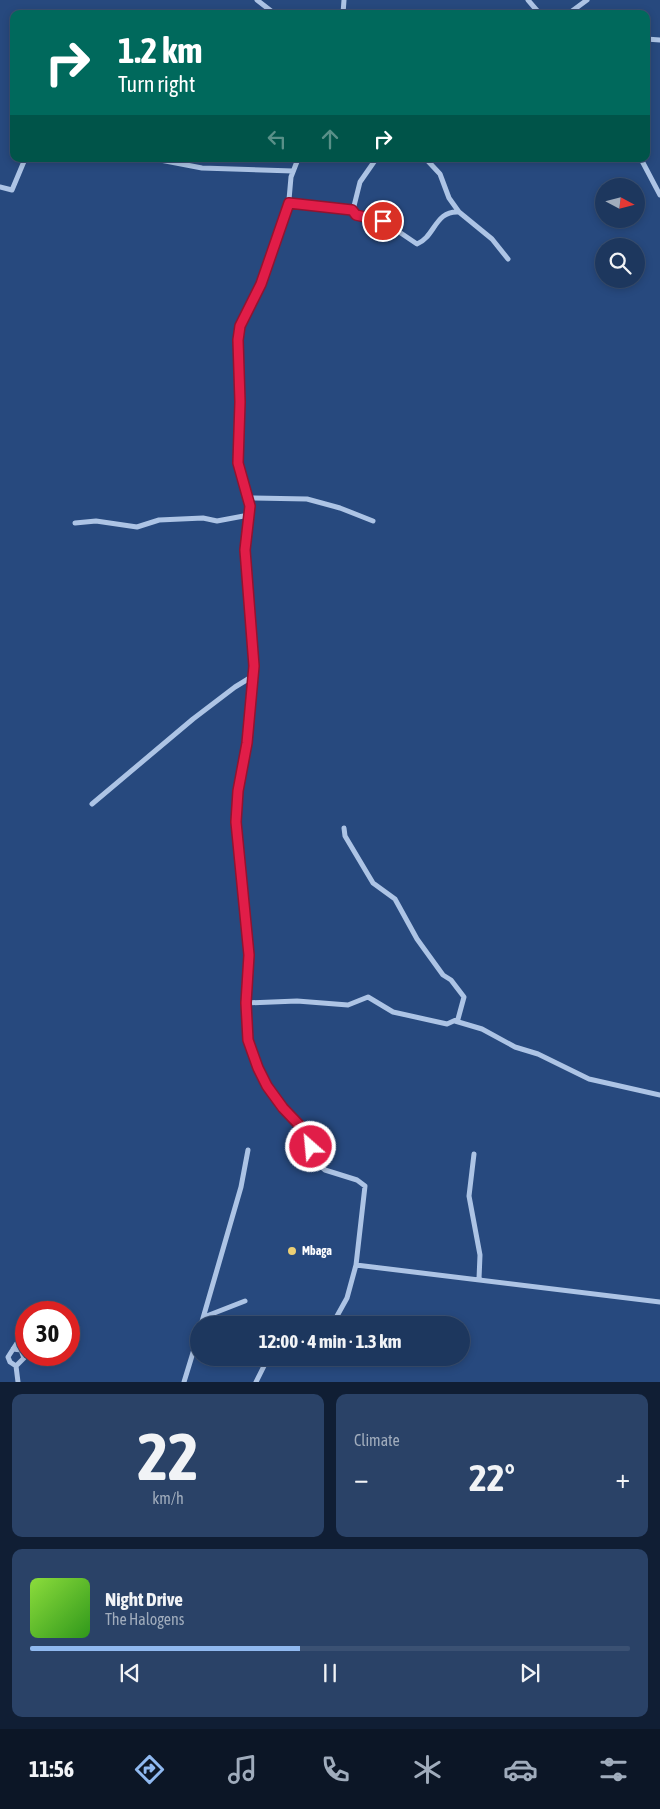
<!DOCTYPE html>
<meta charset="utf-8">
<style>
:root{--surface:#1d375e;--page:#2a4267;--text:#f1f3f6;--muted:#a0acbc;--line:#3b5173;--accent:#90b9f0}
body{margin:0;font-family:"Asap Condensed",sans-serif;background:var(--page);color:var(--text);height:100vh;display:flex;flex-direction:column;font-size:19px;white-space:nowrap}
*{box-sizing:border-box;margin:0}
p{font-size:16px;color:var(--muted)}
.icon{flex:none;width:28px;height:28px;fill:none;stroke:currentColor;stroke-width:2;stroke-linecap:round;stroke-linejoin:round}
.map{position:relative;height:1382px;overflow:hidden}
.drawer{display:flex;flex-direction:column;gap:12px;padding:12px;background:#101e34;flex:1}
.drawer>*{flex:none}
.banner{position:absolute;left:10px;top:10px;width:640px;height:152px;border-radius:10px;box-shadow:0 2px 8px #0003,0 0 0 1px var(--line);background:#00695c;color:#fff;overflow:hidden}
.needle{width:32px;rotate:97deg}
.controls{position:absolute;left:595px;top:178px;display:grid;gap:10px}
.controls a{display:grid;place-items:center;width:50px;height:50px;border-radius:50%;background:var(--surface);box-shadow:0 2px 8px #0003,0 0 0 1px var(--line);font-size:25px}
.speed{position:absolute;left:15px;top:1301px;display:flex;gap:10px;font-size:25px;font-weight:700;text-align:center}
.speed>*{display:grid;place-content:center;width:65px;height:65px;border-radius:50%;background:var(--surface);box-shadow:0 2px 8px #0003,0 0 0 1px var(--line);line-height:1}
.speed .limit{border:8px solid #d22;background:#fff;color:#111}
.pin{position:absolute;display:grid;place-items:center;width:42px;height:42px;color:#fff;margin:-21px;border:2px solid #fff;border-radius:50%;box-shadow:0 1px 5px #0007}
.me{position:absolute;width:55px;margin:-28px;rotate:333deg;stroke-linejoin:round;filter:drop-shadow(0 0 4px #0008)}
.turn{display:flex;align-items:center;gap:18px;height:105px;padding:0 25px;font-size:22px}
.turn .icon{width:65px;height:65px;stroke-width:2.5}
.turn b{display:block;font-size:35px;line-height:42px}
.lanes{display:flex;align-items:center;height:48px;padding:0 25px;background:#0003;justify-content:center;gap:25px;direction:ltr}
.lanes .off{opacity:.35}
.big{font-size:38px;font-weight:700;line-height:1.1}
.drawer .widget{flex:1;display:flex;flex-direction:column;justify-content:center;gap:8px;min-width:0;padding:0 18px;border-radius:10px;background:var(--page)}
.drawer .dial{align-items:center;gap:0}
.dial b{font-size:65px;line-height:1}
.song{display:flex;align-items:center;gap:15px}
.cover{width:60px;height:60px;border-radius:8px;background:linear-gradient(135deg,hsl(90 70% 55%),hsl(110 70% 35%))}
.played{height:5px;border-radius:2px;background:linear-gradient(90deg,var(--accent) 45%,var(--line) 45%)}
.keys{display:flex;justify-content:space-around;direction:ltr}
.heat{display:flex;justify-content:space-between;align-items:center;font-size:28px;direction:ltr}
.drawer .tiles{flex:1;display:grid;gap:12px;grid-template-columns:1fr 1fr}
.widget:last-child{grid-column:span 2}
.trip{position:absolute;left:190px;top:1316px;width:280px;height:50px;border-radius:25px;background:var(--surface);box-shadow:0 2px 8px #0003,0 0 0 1px var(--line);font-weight:700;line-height:50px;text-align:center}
.tabs{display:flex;height:80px;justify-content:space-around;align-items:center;background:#0c1626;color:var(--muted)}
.tabs .icon{width:35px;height:35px}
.tabs .active{color:var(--accent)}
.tabs b{font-size:22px;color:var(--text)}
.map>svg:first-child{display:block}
</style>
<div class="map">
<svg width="660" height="1382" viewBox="0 0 660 1382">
<rect width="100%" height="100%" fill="#27497e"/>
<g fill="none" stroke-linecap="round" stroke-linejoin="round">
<!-- street -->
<path stroke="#adc4e5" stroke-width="5" d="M257,0l18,14
M528,0l12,14
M343,14l1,-14
M568,14l19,-14
M646,39l14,1
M155,159l47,9 91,3
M298,159l-7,18 -3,34 -29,80 -19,35 -2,14 2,62 -2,61 12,42 -5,45 9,116 -4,52 -14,91 13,146 -3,48 1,29 4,17 16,37 16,21 21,23 14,34 7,6 32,10 8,6 -9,79
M426,159l14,15 9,24 10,14 33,27 16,20
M641,159l19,36
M0,187l12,3 13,-31
M289,203l64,7 7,-28 16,-23
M352,210l4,5 27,6 34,23c18,-7 18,-34 42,-32
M249,498l58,1 33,9 33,13
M75,523l21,-2 41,6 22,-7 44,-2 14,3 32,-6
M92,804l101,-85 42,-32 18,-11
M246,1003l51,-2 51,4 20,-8 25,15 54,12 11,-5 6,-22 -13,-17 -8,-5 -26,-36 -22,-40 -22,-16 -28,-47 -1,-8
M455,1021l27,8 33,18 23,7 51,25 71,16
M474,1154l-5,42 11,59 -1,24
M204,1317l41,-16
M201,1325l40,-138 7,-37
M332,1325l15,-27 9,-33 304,37
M13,1349l8,1 3,8 -8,8
M18,1382l-2,-16 -6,-4 -2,-5 18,-28
M184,1382l15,-49
M256,1382l12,-24"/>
</g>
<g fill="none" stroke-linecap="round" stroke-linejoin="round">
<defs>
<path id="route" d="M311,1147l-7,-17 -21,-22 -16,-22 -9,-18 -10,-28 -2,-37 3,-48 -13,-133 2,-31 9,-48 7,-77 -9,-116 5,-44 -12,-43 2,-61 -2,-62 2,-14 21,-42 28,-81 63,7 4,5 27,6"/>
</defs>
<!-- route casing -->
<use href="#route" stroke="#92132f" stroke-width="12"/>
<!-- route -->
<use href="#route" stroke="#e11d48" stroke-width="9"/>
</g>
<!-- markers -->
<circle fill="#eccf74" stroke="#27497e" stroke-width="2" cx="292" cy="1251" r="5"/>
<g text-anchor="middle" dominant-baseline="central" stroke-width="5" stroke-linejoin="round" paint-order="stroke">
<!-- poi labels -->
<g font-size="12" font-weight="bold" fill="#fff" stroke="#27497e" text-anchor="start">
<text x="302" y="1251">Mbaga</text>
</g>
</g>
</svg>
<div class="controls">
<a><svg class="needle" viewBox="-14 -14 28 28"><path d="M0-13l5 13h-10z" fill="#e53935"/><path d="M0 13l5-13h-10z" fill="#a0acbc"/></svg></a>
<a><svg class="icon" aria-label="search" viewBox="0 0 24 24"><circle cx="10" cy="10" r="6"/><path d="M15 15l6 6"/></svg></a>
</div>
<div class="speed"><div class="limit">30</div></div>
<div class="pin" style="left:383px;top:221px;background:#d93025"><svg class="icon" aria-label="arrive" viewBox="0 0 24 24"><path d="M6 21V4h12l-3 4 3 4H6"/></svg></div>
<svg class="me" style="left:311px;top:1147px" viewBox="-20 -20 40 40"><circle r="17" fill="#e11d48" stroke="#fff" stroke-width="3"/><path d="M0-11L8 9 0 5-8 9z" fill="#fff"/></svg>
<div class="trip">12:00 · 4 min · 1.3 km</div>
<div class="banner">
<div class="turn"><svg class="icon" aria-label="right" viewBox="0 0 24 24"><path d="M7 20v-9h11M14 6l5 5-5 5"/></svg><div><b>1.2 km</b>Turn right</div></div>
<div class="lanes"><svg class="icon off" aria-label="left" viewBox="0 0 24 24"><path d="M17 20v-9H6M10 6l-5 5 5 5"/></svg><svg class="icon off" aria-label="ahead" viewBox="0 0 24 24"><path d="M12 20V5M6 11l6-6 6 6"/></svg><svg class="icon" aria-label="right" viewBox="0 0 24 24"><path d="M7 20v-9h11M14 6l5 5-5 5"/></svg></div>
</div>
</div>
<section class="drawer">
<div class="tiles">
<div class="widget dial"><b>22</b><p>km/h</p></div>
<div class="widget"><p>Climate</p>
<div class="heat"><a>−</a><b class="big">22°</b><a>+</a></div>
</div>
<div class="widget">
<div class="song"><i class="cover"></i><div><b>Night Drive</b><p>The Halogens</p></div></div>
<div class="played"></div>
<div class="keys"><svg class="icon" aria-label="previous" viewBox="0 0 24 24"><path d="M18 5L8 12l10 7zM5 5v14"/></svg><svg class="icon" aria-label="pause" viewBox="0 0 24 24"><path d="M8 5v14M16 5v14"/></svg><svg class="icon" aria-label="next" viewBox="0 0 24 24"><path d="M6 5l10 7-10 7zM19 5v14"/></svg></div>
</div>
</div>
</section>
<nav class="tabs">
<b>11:56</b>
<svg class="icon active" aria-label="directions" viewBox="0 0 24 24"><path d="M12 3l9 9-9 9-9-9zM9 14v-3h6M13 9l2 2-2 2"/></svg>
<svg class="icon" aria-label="music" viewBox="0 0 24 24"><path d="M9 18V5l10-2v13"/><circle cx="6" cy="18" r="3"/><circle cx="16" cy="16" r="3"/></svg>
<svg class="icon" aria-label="phone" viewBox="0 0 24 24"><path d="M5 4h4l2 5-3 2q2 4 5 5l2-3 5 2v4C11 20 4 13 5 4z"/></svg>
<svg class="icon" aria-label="climate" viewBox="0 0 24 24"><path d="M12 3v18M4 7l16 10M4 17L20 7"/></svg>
<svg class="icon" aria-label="car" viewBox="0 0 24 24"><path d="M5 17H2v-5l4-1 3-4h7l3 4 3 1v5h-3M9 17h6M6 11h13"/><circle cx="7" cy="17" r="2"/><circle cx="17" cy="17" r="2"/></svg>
<svg class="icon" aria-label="filters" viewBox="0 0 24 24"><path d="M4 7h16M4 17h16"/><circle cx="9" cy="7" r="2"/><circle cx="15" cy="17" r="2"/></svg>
</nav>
